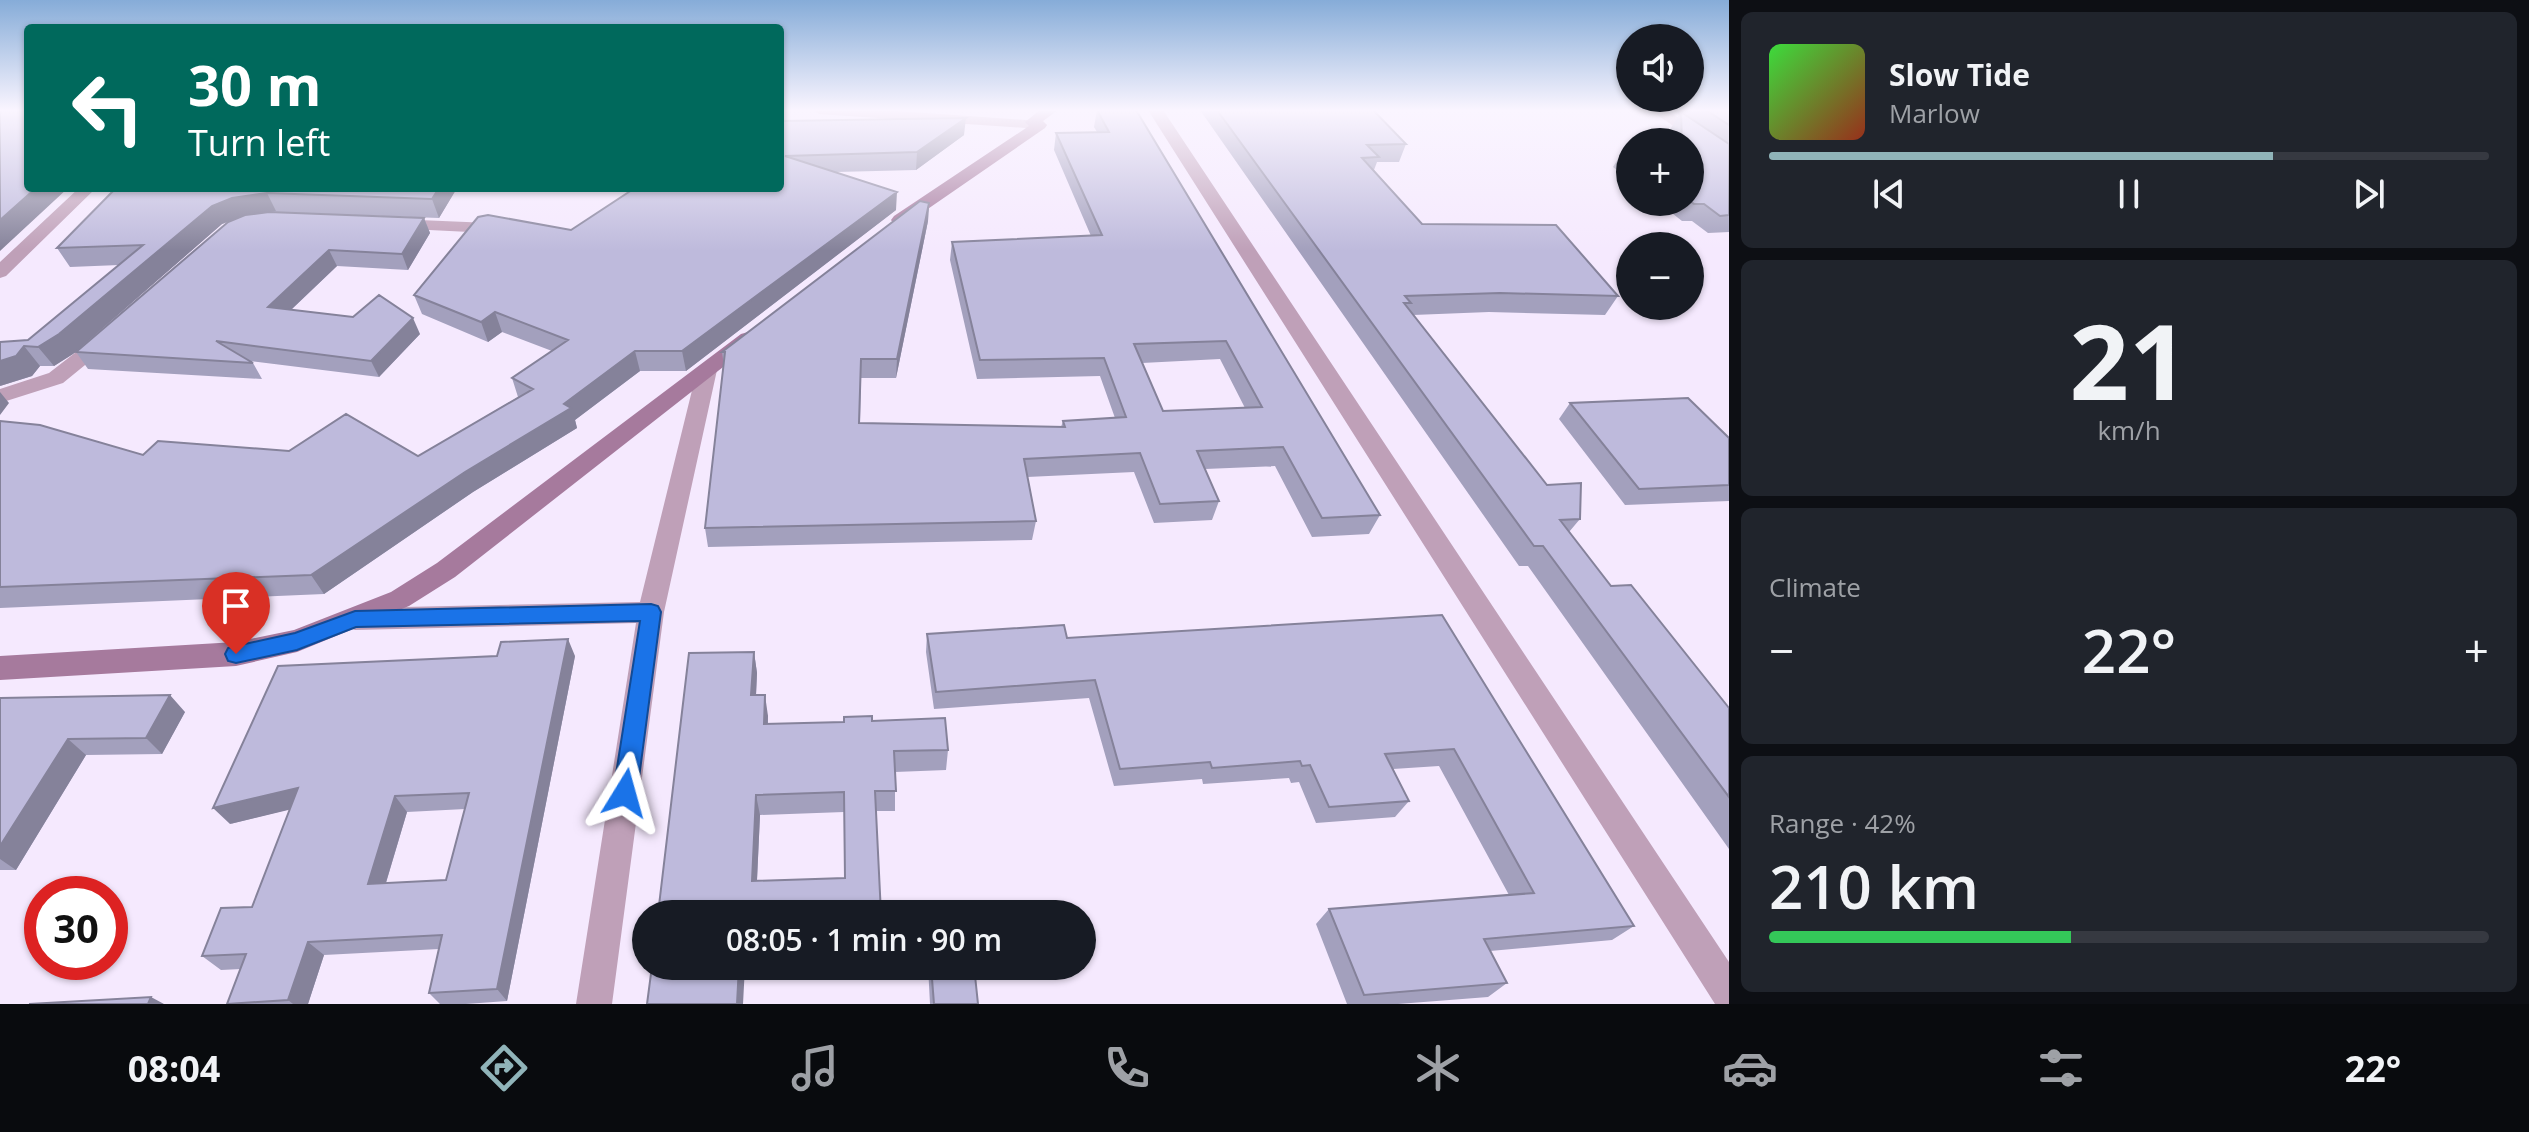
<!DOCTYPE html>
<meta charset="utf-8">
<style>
:root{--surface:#171b24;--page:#20242c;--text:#f1f3f6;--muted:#9ea1a6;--line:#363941;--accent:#90b4b9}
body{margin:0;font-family:"Open Sans",sans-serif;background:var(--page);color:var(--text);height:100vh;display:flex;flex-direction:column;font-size:30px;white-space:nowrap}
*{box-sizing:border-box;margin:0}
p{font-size:26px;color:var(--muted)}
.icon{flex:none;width:44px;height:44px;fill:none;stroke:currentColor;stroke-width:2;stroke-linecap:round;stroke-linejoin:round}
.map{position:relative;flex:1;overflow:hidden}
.sheet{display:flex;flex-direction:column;gap:12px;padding:12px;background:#0d0f14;width:800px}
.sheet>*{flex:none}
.banner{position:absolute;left:24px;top:24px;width:760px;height:168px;border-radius:8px;box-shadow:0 2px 6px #0004;background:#00695c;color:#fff;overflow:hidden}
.fabs{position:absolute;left:1616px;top:24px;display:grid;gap:16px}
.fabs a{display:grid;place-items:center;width:88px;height:88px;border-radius:50%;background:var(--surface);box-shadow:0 2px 6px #0004;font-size:40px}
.speed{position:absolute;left:24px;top:876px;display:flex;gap:16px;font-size:40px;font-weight:700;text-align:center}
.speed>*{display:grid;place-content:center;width:104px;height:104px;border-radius:50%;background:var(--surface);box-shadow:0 2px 6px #0004;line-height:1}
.speed .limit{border:12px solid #d22;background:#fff;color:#111}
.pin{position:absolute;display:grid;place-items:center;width:68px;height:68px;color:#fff;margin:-82px -34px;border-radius:50% 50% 50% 0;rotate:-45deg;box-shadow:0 0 8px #0007}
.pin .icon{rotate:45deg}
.me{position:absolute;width:88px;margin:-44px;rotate:8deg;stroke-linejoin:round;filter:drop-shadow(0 0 6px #0008)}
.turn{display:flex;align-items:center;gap:28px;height:168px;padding:0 32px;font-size:36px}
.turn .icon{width:104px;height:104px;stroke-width:2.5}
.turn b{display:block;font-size:56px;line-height:68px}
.big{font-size:60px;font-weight:600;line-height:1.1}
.sheet .widget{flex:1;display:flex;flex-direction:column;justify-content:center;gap:12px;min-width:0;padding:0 28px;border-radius:12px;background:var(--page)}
.sheet .dial{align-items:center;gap:0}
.dial b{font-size:104px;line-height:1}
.song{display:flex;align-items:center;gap:24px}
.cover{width:96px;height:96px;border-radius:12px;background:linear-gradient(135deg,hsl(120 70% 55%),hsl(10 70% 35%))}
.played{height:8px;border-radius:4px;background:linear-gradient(90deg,var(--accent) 70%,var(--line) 70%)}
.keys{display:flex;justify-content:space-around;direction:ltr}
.heat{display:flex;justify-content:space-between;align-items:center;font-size:44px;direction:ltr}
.charge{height:12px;border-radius:6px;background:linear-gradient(90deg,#34c759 42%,var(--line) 0)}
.trip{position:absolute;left:632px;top:900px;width:464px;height:80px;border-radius:40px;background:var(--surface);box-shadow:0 2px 6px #0004;font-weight:600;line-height:80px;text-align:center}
.menu{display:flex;height:128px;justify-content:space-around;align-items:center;background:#090b0e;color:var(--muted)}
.menu .icon{width:56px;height:56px}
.menu .selected{color:var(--accent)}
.menu b{font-size:36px;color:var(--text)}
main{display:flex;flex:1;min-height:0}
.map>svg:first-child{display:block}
</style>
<main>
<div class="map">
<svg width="1729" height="1004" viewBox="0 0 1729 1004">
<rect width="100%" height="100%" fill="#f5e9fe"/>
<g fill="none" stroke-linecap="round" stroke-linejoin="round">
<!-- lane -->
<path fill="#bfa0b8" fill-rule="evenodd" d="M813,110h71l156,11 7,4 -7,4 -221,-15z"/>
<!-- street -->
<path fill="#bfa0b8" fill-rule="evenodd" d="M1148,110h15l566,852v42h-14z
M1650,110h17l62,42v12z
M79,188h17l-90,88 -6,2v-16z
M395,219l95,4 9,5 -9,5 -101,-5 -3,-4 3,-4z
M105,333l10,6 -3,4 -49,40 -63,20v-14l49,-16 49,-38z
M707,364l10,6 -53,242 -52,392h-36l60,-381 -281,7 -9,-3 -4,-8 4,-8 9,-3 285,-6 57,-232z"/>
<!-- secondary -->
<path fill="#a67a9d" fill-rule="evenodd" d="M1040,110h18l-15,11 4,4 -2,3 -139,96h-12l-3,-4 3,-4 135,-90 -4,-4z
M748,332l7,2 3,4 -3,4 -300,235 -46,29 -112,46 -61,14 -236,14v-24l236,-14 58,-12 97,-38 46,-29 304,-229z"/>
</g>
<!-- wall -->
<path fill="#a3a0bd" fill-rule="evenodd" d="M1097,110l283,405 -11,19 -57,3 -37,-71 -70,3 14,32 -7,19 -58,3 -20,-51 -107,5 9,44 -4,19 -324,7 -3,-19 19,-162 -2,-14 207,-149 -1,18 -32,157h-35l-1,45 201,4 2,-6 52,-3 -15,-42 -123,3 -27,-119 2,-18 139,-6 -37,-86 2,-17 41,-1 -3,-5zM1220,359l25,49 -82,3 -21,-48z
M1200,110h173l33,34 -7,18h-22l-3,8 48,54 196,72 -13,19 -116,-3 -76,3 134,170 33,34 -11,13 42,54 118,122v141l-201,-283h-9z
M1673,110h56v122l-21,1 -16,-12h-10l-24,-19h32v-60h-19v-14l8,-13z
M780,121l184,14 -48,35 -80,2 60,38 -210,161h-46l-65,49 2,8 -104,64 -149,102 -324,14v-187l143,34 146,-4 129,5 100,-59 -6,-19 40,-27 -50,-19 -14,10 -66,-28 -8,-19 157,-65z
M1623,151h7v29l-17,-13z
M116,188h341l-18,30 -167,-6 152,6 6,15 -22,37 -71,-4 -46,44 129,24 -41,43 -130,-16 4,2 9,16 -174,-10 -12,-17 168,-136 -22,8 -149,130 -19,12h-14l-8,10 -32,10 28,-46 91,-75 -49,2 -13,-19z
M1570,403l159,35v63l-104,4 -66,-86z
M1442,615l192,311 -22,14 -122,11 17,32 -19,14 -90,7h-51l-31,-80 13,-15 180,-14 -70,-129 -46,3 16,32 -14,16 -79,6 -17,-41 -8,1 -2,-5 -86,6 -1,-5 -88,7 -25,-88 -155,11 -8,-57 1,-18 140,4z
M754,652l3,21 -1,22 12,21v8l104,-3 76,29 -2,20 -51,2v39h-19l5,103h-223zM844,812l1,66 -88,3 3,-66z
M575,656l-68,345 -41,3h-26l-11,-11 10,-44 -115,6 -16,49h-81l14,-35 -20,1 -19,-14 50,-49 38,-98 -60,15zM465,809l-19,71 -60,3 21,-71z
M0,698l185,14 -23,42 -76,1 -70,115h-16z
M928,966h46l4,38h-48z"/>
<!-- shaded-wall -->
<path fill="#85829a" d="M966,118l-2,17 -48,35 1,-18z
M36,188h32l-68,63v-31z
M439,188h18l-18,30 -7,-19z
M897,192l-1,18 -210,161 -4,-20z
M267,193l9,18 -34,5 -20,8 -149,130 -19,12 -16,-19 174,-141 20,-8z
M929,203l-1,18 -32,157 1,-19z
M424,218l6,15 -22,37 -6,-16z
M329,250l8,16 -61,58 -8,-17z
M495,312l7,20 -14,10 -7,-20z
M413,318l7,16 -41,43 -8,-16z
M24,346l16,20 -8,10 -32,10v-25z
M635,351l5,20 -65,49 2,8 -104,64 -149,102 -13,-19 253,-171z
M0,392l9,11 -9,12z
M568,639l7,17 -68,345 -10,-12z
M754,652l3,21 -2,43 -4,-21z
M170,695l15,17 -23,42 -16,-16z
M765,695l3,21 -1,29 -3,-21z
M68,739l18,16 -70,115 -16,-11v-13z
M298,788l15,16 -83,20 -17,-16z
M756,795l4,20 -4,85 -4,-19z
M395,796l12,16 -26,87 -13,-15z
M308,942l16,13 -16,49h-15l-5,-4z
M739,966h6l-2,38h-6z
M151,997l13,7h-16z"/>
<!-- building -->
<path fill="#bebadc" stroke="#85829a" stroke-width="2" fill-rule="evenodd" d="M0,110h28v78h8l-36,32z
M1097,110h39l244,405 -58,3 -39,-71 -86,4 22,50 -59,3 -20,-51 -116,6 12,62 -331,7 20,-176h-3l198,-151 9,2 -32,156h-36l-2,64 206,4 -2,-6 63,-4 -22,-59 -124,2 -28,-118 150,-7 -46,-102 53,-1zM1226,341l36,66 -99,4 -29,-67z
M1217,110h156l33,34 -39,1 12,12 -17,1 60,66 134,1 62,71 -118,-3 -95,3 6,7h-7l143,182 34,-2 -1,36 -20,1 51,66 20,-1 98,123v89l-186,-251h-9z
M1706,110h23v15z
M1681,112l48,32v71l-9,1 -16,-12h-10l-4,-3v-59h-8z
M966,118l-49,34 -132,4 112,36 -215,159h-47l-71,53 7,4 -106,64 -154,103 -311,12v-166l40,4 103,30 15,-14 131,10 57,-37 72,42 115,-67 -21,-11 56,-38 -73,-28 -14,10 -67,-27 64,-78 10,-2 83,15 64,-42h145v-67z
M116,188h323l-7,11 -165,-6 -35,5 -20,8 -153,128 -21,13 -14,-1 -8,10 -16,5v-19l28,-2 115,-95 -86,3z
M269,212l155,6 -22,36 -73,-4 -61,57 85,10 26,-22 34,23 -42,43 -155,-20 37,22 -177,-11 152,-130 17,-7z
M1688,398l41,40v47l-90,4 -69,-86z
M1442,615l192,311 -150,13 23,44 -143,12 -35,-86 205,-16 -80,-144 -69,5 24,47 -80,6 -19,-42 -8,1 -2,-5 -88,7 -2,-6 -90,7 -25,-89 -159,12 -9,-58 137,-9 3,13z
M568,639l-71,350 -68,4 13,-58 -134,7 -20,58 -61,4 19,-50 -44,2 19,-48 31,-1 46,-119 -85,20 65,-142 219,-10 4,-14zM469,793l-23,87 -78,4 27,-88z
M754,652l-3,43h14l-1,29 80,-2v-5l28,-1v5l73,-3 3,32 -54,1 2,40h-21l6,123h-223l31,-261zM844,792l1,86 -93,3 4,-86z
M170,695l-24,43 -78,1 -68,107v-148z
M652,966h87l-2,38h-90z
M931,966h43l4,38h-44z
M151,997l-3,7h-119z"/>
<!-- sky -->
<linearGradient id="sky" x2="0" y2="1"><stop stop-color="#86acd8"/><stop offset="0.44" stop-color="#faf5ff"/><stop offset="1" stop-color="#faf5ff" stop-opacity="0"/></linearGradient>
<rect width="1729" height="251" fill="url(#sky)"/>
<!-- route -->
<path fill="#1a73e8" stroke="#114b97" stroke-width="2" d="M651,604l7,2 3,6 -24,181 -4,8 -8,3 -8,-3 -4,-8 27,-172 -284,6 -59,23 -61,13 -8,-2 -3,-7 3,-6 8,-2 59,-13 60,-22z"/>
</svg>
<div class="fabs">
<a><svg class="icon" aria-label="sound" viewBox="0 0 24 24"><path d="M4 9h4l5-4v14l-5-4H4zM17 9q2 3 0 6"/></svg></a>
<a>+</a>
<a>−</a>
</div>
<div class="speed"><div class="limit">30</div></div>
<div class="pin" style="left:236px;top:654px;background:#d93025"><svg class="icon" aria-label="arrive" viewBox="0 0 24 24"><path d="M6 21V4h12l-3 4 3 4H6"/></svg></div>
<svg class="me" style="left:625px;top:793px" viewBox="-20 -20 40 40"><path d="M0-17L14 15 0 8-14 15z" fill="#1a73e8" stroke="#fff" stroke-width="4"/></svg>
<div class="trip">08:05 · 1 min · 90 m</div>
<div class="banner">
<div class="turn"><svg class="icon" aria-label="left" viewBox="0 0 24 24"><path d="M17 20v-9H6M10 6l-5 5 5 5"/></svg><div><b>30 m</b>Turn left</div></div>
</div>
</div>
<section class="sheet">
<div class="widget">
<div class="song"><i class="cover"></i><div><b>Slow Tide</b><p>Marlow</p></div></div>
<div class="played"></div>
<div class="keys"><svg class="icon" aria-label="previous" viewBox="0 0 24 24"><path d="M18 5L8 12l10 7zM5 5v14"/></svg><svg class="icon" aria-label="pause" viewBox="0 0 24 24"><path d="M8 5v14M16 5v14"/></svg><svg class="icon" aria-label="next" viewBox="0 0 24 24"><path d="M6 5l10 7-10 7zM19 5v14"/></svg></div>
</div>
<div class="widget dial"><b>21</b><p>km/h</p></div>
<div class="widget"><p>Climate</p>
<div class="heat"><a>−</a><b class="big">22°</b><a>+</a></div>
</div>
<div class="widget"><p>Range · 42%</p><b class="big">210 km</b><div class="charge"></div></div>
</section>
</main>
<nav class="menu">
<b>08:04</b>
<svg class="icon selected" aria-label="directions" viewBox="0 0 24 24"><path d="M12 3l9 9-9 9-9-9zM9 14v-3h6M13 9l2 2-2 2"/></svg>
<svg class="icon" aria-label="music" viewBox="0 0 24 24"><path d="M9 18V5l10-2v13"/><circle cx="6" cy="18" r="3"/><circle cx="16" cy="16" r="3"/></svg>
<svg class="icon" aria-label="phone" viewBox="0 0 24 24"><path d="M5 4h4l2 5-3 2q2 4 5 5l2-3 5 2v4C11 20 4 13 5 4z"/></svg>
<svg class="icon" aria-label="climate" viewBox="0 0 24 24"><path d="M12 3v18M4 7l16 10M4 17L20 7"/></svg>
<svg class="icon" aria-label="car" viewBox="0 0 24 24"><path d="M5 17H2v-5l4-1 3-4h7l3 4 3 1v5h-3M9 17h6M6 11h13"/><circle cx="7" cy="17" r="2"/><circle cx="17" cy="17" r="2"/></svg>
<svg class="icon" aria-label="filters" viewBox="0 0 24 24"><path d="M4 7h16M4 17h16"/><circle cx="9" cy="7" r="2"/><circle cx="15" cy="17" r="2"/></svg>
<b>22°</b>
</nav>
